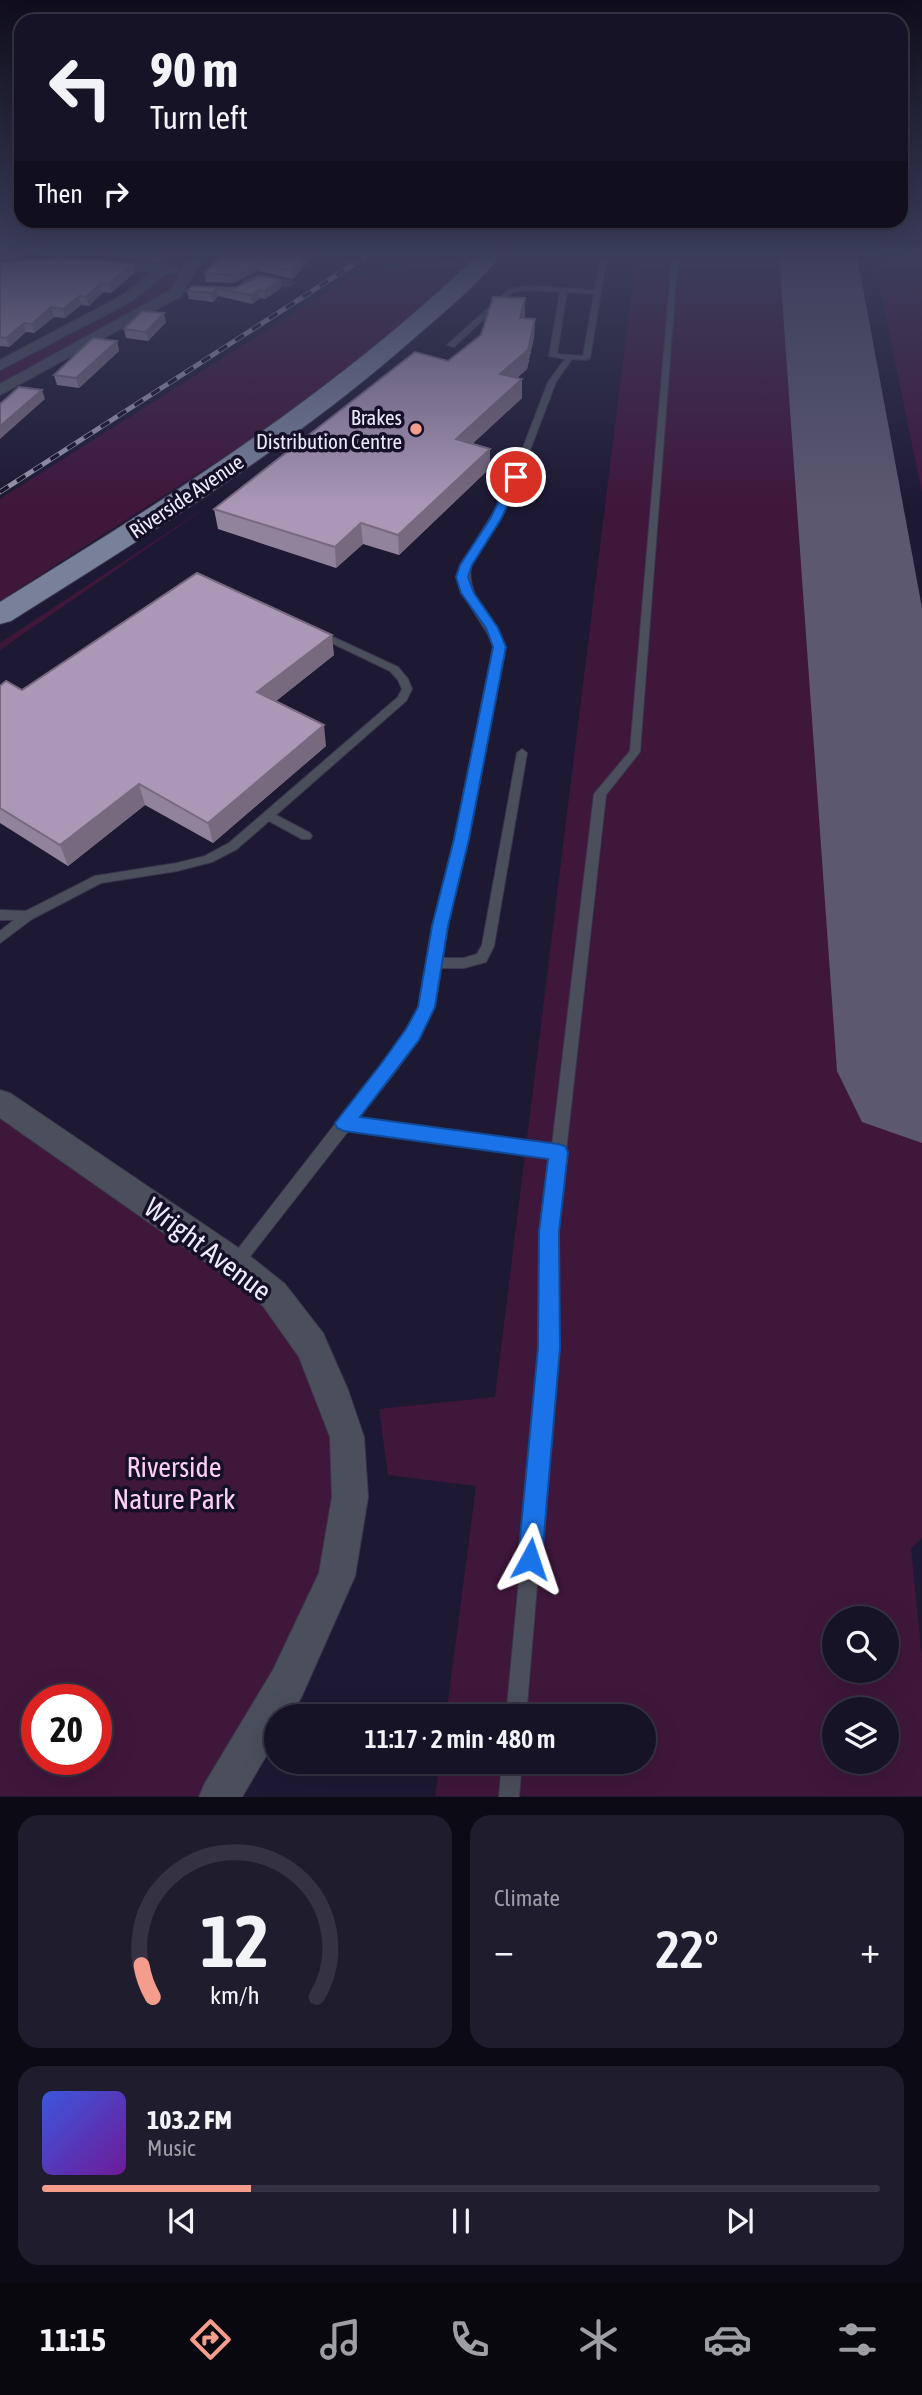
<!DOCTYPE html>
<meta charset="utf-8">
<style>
:root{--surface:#161326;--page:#1f1c2e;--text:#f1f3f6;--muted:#9e9ea7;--line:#353243;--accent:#f49d8c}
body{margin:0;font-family:"Asap Condensed",sans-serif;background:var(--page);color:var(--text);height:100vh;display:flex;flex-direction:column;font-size:26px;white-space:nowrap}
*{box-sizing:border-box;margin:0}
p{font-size:23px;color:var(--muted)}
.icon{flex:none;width:38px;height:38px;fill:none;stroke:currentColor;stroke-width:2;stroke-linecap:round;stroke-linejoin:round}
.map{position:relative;height:1797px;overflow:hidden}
.panel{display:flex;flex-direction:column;gap:18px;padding:18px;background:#0c0a15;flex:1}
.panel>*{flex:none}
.guide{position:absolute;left:14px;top:14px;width:894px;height:214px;border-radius:21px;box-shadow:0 7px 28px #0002,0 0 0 2px var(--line);background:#161326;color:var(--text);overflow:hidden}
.tools{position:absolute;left:822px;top:1606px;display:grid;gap:14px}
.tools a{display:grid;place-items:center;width:77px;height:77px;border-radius:50%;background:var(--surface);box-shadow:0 7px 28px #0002,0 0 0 2px var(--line);font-size:35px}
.speed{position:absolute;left:21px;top:1684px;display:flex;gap:14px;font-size:35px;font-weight:700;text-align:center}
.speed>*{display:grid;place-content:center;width:91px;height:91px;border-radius:50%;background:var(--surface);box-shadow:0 7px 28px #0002,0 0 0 2px var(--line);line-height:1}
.speed .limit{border:10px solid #d22;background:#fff;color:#111}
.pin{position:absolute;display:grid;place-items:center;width:60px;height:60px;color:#fff;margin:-30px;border:4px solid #fff;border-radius:50%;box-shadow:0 2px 7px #0007}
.me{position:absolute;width:77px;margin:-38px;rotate:5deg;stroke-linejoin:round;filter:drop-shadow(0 0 5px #0008)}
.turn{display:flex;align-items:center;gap:24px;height:147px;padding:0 21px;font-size:32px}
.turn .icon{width:91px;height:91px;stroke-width:2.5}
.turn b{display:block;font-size:49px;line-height:60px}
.then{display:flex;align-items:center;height:66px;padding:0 21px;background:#0003;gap:14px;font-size:26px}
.big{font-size:52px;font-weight:600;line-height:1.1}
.panel .tile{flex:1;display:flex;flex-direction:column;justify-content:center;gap:10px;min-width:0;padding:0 24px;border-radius:21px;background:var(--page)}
.panel .dial{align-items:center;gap:0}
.dial svg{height:182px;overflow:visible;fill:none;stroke:var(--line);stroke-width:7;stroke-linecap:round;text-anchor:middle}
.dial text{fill:var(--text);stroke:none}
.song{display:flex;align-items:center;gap:21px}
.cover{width:84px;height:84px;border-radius:10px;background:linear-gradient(135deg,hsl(230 70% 55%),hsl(280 70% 35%))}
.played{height:7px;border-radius:4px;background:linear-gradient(90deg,var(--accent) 25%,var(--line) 25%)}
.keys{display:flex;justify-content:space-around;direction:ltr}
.heat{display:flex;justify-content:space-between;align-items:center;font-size:38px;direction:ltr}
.panel .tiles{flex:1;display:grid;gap:18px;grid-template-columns:1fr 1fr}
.tile:last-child{grid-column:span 2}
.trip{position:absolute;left:264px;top:1704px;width:392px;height:70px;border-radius:35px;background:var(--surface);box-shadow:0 7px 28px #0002,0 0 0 2px var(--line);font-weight:600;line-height:70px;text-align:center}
.menu{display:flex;height:112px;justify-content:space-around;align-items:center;background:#09080f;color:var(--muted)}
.menu .icon{width:49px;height:49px}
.menu .on{color:var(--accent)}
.menu b{font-size:32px;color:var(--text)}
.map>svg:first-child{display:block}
</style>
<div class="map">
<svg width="922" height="1797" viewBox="0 0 922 1797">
<rect width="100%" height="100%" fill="#1e1933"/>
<!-- green -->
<path fill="#3f173b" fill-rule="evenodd" d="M463,255h21l-142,126 -342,220v-102l351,-222c16,1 17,-3 31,-8 27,-9 56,0 81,-14z
M636,255h183l18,153c-24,10 -20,11 -17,35l22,15 27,204 -26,14 6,53 22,3 8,9 43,315v482l-11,10 11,110v138h-487l5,-34h204v-45h-198l30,-231 -88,-11 -9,-66 116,-12zM835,1619h52v52h-52zM835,1710h52v52h-52z
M873,255h49v238z
M172,273l8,3 -8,15 -172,95v-17l164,-95z
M217,500l-217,150v-7z
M0,1102l235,162 96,126 6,186 -118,220h-219zM37,1699h59v60h-59z"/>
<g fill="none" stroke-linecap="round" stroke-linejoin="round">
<!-- runway -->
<path fill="#5c5870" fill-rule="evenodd" d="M779,255h78l65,353v535l-60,-21 -25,-51z"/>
<defs>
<path id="service" d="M601,255h6l-17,103 -4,2 -14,-1 -16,23 -42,110 -43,73c-5,31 21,55 34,82l-38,192 -21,87 -3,32h21l13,-4 5,-9 35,-192 5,-4 5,4 -33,193 -8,16 -22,6h-23c-2,12 -3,26 -7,38 -12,37 -52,82 -76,113l194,26 42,-351 36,-43 42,-496h6l-38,497 -34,43 -49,437v116l-31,369h-20l35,-369v-116l9,-75 -201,-27 -108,138 -6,2 -6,-2 -2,-5 112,-144 44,-53 25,-36 12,-23 10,-44 4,-37 21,-87 40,-192c-13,-27 -39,-51 -34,-82l45,-73 42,-110 17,-23 -16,-3 11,-64 -31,-2 -16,2 -59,55 -7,-2 62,-56 20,-3 66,4zM567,292l27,2 -11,62 -26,-2z
M318,630l80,37 10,12 4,10 -6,12 -130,114 34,18 2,3 -2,3h-8l-33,-18 -32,28 -25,13 -35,9 -76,12 -69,36 -32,24v-12l14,-11h-14v-10l26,1 69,-35 82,-13 28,-7 24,-13 169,-146 4,-8 -4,-9 -8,-9 -75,-36v-4z
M502,1762h20l-3,35h-20z"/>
<path id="minor" d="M196,255h13l-15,18 -13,23 -181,99v-11l171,-94 12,-22z
M44,257h42l87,9 7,4 -2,3h-11l-36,29 -131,68v-10l121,-64 31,-24 -87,-8 -65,6v-8z
M258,274l30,5 7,4 -7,4 -28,-5 -11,5 -5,-1v-6z
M0,1090l10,3 236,160 39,31 38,49 25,57 16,47 4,60 -13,79 -54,122 -12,19h-13v22l-34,58h-43l6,-14 68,-113 46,-97 13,-76 -2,-60 -31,-80 -36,-51 -39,-31 -224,-157z"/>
<path id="primary" d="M478,255h22c-20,29 -61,61 -88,85 -123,108 -263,194 -401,281l-11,3v-22c171,-106 332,-207 478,-347z"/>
</defs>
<!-- service casing -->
<use href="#service" stroke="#3b364f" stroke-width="2"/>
<!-- minor casing -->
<use href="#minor" stroke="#3b364f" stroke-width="2"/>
<!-- primary casing -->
<use href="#primary" stroke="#3b364f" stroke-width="2"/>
<!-- service -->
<use href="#service" fill="#4b4f5c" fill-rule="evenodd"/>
<!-- minor -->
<use href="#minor" fill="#4b4f5c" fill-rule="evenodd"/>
<!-- primary -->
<use href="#primary" fill="#78809a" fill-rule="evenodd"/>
<defs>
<path id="rail" d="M0,492l368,-237"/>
</defs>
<!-- rail casing -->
<use href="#rail" stroke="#9b98ad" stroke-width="5"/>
<!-- rail -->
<use href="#rail" stroke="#151028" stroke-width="3.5" stroke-dasharray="10" stroke-linecap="butt"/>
</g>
<!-- wall -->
<path fill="#92839d" d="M93,255h87l-21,7z
M222,255h92l-21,24 -35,-8 -25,12 -27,-1 -1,-9z
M0,263l132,1 2,9 -23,20 -8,-1 -14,14 -8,-1 -16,13 -11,-1 -20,16 -8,-1 -17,15 -8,-1 -1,1z
M280,280l1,8 -16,11 -5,-1 -8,6 -34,-8 -5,6 -24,-3 -2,-8 5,-5 43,2z
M524,318l11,1 -1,18 -7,32 -10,9 5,20 -50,46 18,5v19l-91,87 -36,-11 -27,24 -118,-39 -4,-20 234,-148z
M166,322l-18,19 -22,-3 -2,-9z
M117,341l2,10 -40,37 -22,-3 -3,-10z
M334,655l-58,46 50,45 -113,97 -68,-38 -77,61 -68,-43v-137l22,4z"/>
<!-- shaded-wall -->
<path fill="#776a7f" d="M0,255h38l-38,5z
M158,255h22l-21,7z
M306,255h8l-21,24 -1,-9z
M257,263l1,8 -25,12 -1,-8z
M132,264l2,9 -23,20 -2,-9z
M280,280l1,8 -16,11 -1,-8z
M101,283l2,9 -14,14 -3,-9z
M217,288l1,8 -5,6 -1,-9z
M259,290l1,8 -8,6 -1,-9z
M79,296l2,9 -16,13 -2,-9z
M525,298v19l-5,19v-18z
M51,307l3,10 -20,16 -2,-9z
M164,313l2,9 -18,19 -2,-9z
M535,319l-1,18 -7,32 -27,24v-19z
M24,323l2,9 -17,15 -3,-9z
M117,341l2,10 -40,37 -3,-10z
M522,379v19l-66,61v-20z
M42,390l3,9 -45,40v-13z
M490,449v19l-91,87 -1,-20z
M361,523l2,21 -27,24 -1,-21z
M332,635l2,20 -73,58 -4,-21z
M324,725l2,21 -113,97 -5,-20z
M139,784l6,21 -77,61 -8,-21z"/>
<!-- building -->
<path fill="#aa98b6" stroke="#776a7f" stroke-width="2" d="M222,255h84l-14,15 -35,-7 -25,12 -27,-2z
M63,258l69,6 -23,20 -8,-1 -15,14 -7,-1 -16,13 -12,-2 -19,17 -8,-1 -18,15 -6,-1v-74z
M259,276l21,4 -16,11 -5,-1 -8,5 -34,-7 -5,5 -25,-2 5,-5 43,2z
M493,297l32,1 -5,20 15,1 -7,31 -28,24 22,5 -66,60 34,10 -92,86 -37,-12 -26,24 -121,-38 201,-157 33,9 33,-26z
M142,311l22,2 -18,19 -22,-3z
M93,338l24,3 -41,37 -22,-3z
M19,387l23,3 -42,36v-22z
M197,573l135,62 -75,57 67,33 -116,98 -69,-39 -79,61 -60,-37v-122l6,-5 16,9z"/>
<!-- sky -->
<linearGradient id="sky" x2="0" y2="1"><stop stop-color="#100e1c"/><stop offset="0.5" stop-color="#3b3e5b"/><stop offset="1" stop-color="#3b3e5b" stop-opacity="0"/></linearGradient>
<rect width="922" height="507" fill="url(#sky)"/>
<!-- route -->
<path fill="#1a73e8" stroke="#114b97" stroke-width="2" d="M512,475l9,2 -20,42 -29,46 -4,12 6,16 24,35 8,19 -37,192 -21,87 -13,81 -16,33 -59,77 198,27 7,2 3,6 -9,80 1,116 -18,211 -3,8 -9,3 -8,-3 -4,-8 20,-211 1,-116 9,-73 -204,-28 -7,-3 -2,-5 46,-59 25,-35 12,-22 14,-81 22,-87 39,-192 -7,-19 -25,-35 -5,-16 4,-12 30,-46z"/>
<!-- markers -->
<circle fill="#f49d8c" stroke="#151028" stroke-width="2.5" cx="416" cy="429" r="7"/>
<g text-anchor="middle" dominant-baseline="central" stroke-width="7" stroke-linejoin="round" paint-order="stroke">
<!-- far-poi labels -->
<g font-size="21" fill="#eceafc" stroke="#151028" text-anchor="end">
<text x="402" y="417">Brakes<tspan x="402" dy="24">Distribution Centre</tspan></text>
</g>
<!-- far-street labels -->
<g font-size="21" fill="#eceafc" stroke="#151028">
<text transform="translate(186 496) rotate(-34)">Riverside Avenue</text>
</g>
<!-- near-street labels -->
<g font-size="28" fill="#eceafc" stroke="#151028">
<text transform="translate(208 1249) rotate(37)">Wright Avenue</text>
</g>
<!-- near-park labels -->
<g font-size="28" fill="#fecff6" stroke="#151028">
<text x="174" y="1467">Riverside<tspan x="174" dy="32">Nature Park</tspan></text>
</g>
</g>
</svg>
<div class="tools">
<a><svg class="icon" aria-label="search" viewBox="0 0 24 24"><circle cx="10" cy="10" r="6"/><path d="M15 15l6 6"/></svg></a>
<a><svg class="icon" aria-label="layers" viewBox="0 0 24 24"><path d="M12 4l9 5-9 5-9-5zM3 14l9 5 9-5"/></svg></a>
</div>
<div class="speed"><div class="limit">20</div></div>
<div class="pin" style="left:516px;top:477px;background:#d93025"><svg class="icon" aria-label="arrive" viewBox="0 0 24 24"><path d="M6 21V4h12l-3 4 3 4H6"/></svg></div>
<svg class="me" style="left:530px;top:1559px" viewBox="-20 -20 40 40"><path d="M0-17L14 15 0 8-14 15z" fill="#1a73e8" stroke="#fff" stroke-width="4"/></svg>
<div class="trip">11:17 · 2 min · 480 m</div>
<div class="guide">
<div class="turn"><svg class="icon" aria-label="left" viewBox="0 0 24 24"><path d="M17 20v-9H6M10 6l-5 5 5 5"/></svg><div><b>90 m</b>Turn left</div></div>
<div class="then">Then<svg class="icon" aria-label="right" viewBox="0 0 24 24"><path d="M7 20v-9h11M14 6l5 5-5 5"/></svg></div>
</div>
</div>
<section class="panel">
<div class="tiles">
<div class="tile dial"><svg viewBox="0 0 100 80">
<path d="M14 69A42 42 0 1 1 86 69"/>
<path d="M14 69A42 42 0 0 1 9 55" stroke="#f49d8c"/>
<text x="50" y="56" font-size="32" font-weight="700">12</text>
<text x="50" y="72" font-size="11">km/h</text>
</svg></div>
<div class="tile"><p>Climate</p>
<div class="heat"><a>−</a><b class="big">22°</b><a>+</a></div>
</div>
<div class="tile">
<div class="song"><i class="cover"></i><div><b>103.2 FM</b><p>Music</p></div></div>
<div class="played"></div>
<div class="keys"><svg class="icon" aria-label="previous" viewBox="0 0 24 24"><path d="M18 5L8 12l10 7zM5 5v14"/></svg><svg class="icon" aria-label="pause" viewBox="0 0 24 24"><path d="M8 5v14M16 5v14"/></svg><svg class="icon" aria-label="next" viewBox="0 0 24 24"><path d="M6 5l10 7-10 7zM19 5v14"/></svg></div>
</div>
</div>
</section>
<nav class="menu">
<b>11:15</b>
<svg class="icon on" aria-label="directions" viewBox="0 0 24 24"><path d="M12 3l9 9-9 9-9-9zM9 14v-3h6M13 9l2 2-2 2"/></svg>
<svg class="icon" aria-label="music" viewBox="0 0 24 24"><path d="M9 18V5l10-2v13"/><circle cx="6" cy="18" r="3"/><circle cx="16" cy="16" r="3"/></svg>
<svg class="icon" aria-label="phone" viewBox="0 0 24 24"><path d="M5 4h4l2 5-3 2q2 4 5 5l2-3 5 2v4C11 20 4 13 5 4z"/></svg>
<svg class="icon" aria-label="climate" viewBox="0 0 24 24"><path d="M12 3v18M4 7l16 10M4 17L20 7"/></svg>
<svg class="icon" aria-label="car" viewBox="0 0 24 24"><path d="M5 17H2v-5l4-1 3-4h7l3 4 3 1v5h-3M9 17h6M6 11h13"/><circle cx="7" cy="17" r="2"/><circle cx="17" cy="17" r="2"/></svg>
<svg class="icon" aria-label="filters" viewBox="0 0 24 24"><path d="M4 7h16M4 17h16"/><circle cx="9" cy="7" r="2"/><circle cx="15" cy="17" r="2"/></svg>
</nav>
